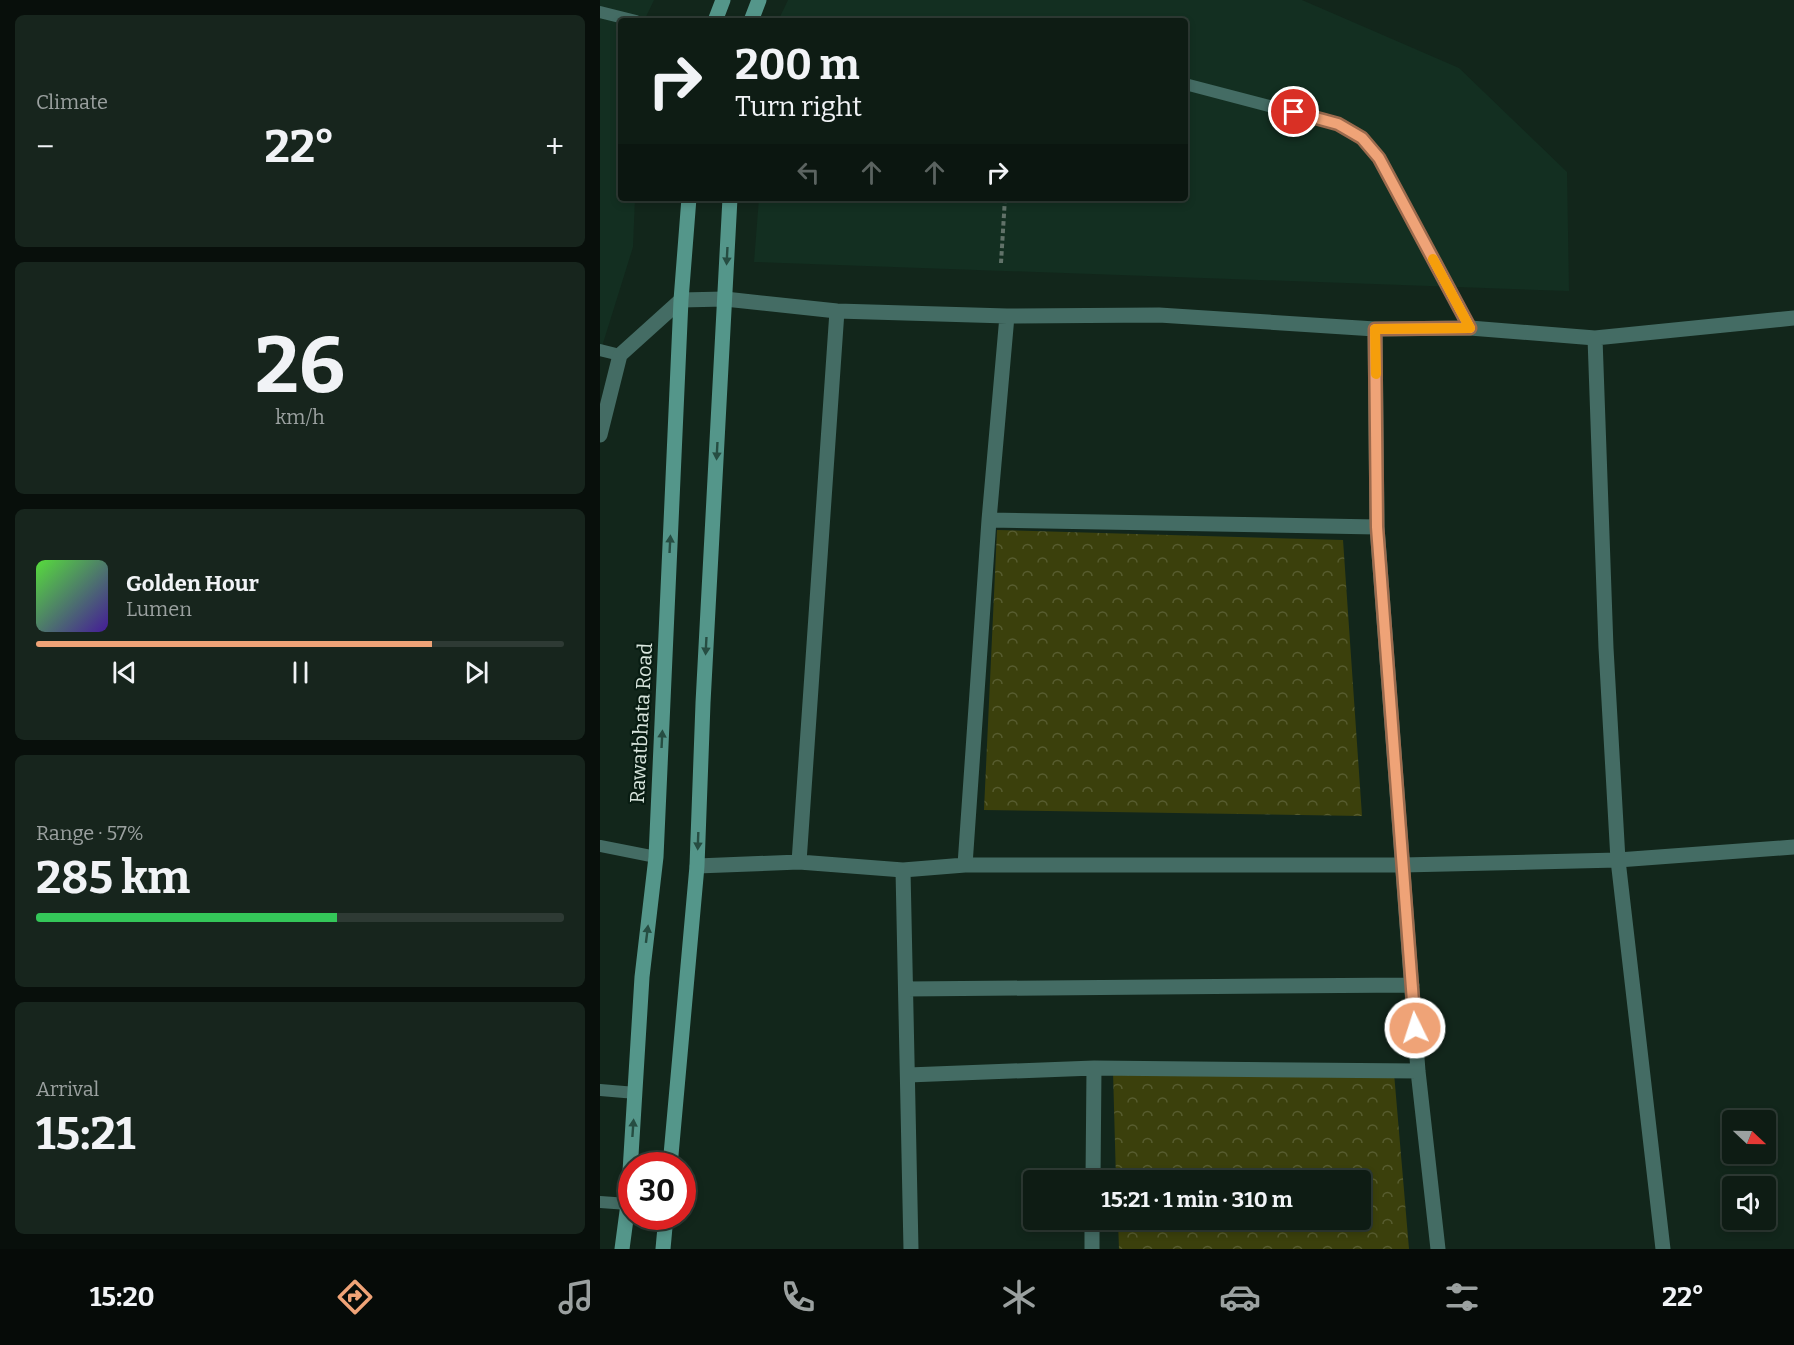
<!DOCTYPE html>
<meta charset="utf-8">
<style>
:root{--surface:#0e1c14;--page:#17251d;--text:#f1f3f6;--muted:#9ba1a0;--line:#2e3a34;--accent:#efa377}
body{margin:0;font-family:Bitter,serif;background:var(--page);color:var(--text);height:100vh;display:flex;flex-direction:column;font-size:22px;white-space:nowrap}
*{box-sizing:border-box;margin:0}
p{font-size:20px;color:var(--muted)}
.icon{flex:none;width:33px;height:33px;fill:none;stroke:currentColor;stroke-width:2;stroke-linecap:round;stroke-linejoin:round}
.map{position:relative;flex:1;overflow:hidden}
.side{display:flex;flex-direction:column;gap:15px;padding:15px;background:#080f0b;width:600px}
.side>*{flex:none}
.hud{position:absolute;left:18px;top:18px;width:570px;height:183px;border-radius:6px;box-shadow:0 3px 9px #0003,0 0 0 2px var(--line);background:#0e1c14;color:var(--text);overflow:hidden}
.needle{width:39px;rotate:112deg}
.tools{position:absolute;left:1122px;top:1110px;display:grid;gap:12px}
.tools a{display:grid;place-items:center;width:54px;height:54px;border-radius:6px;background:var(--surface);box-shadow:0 3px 9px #0003,0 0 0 2px var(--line);font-size:30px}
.speed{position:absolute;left:18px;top:1152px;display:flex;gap:12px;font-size:30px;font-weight:700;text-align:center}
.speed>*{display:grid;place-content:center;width:78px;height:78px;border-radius:50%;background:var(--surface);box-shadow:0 3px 9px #0003,0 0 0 2px var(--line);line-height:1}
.speed .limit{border:9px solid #d22;background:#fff;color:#111}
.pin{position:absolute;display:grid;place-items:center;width:51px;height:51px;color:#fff;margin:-26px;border:3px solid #fff;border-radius:50%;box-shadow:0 2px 6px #0007}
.me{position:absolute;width:66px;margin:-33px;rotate:356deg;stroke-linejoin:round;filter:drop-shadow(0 0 4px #0008)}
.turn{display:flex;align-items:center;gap:21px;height:126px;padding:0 18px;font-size:27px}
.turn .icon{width:78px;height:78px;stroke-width:2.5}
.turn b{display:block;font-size:42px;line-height:51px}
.lanes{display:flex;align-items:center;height:57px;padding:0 18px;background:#0003;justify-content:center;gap:30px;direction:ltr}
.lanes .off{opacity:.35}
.big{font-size:45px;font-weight:700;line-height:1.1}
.side .tile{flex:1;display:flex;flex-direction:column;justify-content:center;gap:9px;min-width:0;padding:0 21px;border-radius:9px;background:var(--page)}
.side .dial{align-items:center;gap:0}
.dial b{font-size:78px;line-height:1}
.song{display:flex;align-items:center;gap:18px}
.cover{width:72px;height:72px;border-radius:9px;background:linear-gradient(135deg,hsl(110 70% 55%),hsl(260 70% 35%))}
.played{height:6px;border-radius:3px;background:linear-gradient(90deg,var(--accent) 75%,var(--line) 75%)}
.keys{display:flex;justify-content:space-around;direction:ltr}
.heat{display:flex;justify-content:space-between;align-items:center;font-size:33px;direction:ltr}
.charge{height:9px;border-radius:4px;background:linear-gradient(90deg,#34c759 57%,var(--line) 0)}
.trip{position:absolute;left:423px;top:1170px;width:348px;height:60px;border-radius:6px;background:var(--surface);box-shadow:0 3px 9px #0003,0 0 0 2px var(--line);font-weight:700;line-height:60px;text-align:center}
.menu{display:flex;height:96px;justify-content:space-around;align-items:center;background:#060b08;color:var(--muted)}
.menu .icon{width:42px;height:42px}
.menu .selected{color:var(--accent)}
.menu b{font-size:27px;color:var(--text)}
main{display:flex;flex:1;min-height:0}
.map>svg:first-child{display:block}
</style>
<main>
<section class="side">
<div class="tile"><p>Climate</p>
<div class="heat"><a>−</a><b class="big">22°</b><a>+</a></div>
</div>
<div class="tile dial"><b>26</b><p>km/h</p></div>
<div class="tile">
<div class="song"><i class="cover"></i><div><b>Golden Hour</b><p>Lumen</p></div></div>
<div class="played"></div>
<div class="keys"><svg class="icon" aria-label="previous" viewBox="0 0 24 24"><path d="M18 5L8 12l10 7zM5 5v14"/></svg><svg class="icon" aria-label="pause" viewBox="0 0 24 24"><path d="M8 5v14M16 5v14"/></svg><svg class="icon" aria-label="next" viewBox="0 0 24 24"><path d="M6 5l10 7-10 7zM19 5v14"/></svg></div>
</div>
<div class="tile"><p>Range · 57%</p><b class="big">285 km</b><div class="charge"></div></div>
<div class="tile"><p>Arrival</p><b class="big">15:21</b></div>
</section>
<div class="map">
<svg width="1194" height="1249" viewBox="0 0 1194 1249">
<defs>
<pattern id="park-crowns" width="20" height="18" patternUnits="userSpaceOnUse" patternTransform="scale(1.5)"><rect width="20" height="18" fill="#3b400c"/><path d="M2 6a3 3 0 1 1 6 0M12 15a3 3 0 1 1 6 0" fill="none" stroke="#575c2f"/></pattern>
</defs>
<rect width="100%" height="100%" fill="#12261b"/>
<!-- built -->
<path fill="#132f21" d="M0,0h54l-10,21h-23v177h14l-2,49 -33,106z
M188,0h514l157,68 108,104 2,119 -815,-29 5,-64h426v-177h-407z"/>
<!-- park -->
<path fill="url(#park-crowns)" d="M397,530l346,10 19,276 -378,-6z
M513,1071l281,2 15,176h-290l-1,-29h242v-40h-244z"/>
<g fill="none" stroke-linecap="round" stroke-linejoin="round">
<!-- path -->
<path stroke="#617269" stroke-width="4" stroke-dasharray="4.5 3" stroke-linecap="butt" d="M401,263l4,-65"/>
<!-- service -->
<path stroke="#446c64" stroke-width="12" d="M0,12l36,9
M585,84l153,40 24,14 17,20 91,170
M0,350l20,5
M0,846l56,11
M0,1090l36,3
M0,1202l28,2"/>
<!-- minor -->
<path stroke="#446c64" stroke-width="15" d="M775,329l2,198 41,544 20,178
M995,338l11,310 12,212 45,389
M0,435l20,-80 61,-55 44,-1 112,12 170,5 152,-1 216,14 95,-1 125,10 199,-20
M389,520l388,7
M199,862l38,-551
M365,865l24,-345 18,-204
M97,866l102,-4 104,8 62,-5h437l216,-5 176,-13
M303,870l8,379
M306,989l506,-4
M308,1075l186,-7 324,3
M493,1180l1,-112
M492,1249v-29"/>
<!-- secondary -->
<path stroke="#54968a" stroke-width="15" d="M115,21l8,-21
M151,21l8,-21
M70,1166l27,-300 6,-163 27,-505
M22,1249l6,-45 14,-227 14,-120 25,-557 8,-102
M63,1249l3,-33"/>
</g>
<!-- one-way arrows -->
<defs><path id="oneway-solid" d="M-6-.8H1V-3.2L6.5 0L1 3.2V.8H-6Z" transform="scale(1.5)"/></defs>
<g fill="#264d42">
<use href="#oneway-solid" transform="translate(127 256) rotate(93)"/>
<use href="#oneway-solid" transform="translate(117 451) rotate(93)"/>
<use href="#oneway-solid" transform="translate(70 544) rotate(-87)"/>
<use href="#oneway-solid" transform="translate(106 646) rotate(93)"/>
<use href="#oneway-solid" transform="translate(62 739) rotate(-87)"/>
<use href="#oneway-solid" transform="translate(98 841) rotate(92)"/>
<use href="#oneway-solid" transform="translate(47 934) rotate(-83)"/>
<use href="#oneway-solid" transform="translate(33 1128) rotate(-86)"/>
</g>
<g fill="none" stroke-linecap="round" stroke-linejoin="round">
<defs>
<path id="route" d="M694,112l44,12 24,14 17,20 91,170 -95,1 2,198 38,501"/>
</defs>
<!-- route casing -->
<use href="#route" stroke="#9b6a4d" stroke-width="15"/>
<!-- route -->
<use href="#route" stroke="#efa377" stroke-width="10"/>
<!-- slow -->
<path stroke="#f59e0b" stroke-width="10" d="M776,374l-1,-45 95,-1 -37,-69"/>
</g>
<g text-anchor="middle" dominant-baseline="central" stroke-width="4.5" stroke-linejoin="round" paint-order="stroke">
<!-- street labels -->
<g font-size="20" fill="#dae7df" stroke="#081c12">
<text transform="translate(41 723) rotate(-87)">Rawatbhata Road</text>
</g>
</g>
</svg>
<div class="tools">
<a><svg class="needle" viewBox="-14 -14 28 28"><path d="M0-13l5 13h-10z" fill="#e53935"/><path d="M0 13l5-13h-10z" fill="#9ba1a0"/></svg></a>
<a><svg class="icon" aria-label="sound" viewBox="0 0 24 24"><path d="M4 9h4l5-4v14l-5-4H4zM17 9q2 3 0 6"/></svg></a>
</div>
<div class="speed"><div class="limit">30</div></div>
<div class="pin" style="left:694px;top:112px;background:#d93025"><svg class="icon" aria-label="arrive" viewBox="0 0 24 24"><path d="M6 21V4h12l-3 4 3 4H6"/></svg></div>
<svg class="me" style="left:815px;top:1028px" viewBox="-20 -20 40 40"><circle r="17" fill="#efa377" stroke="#fff" stroke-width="3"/><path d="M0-11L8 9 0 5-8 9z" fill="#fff"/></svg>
<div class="trip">15:21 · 1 min · 310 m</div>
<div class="hud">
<div class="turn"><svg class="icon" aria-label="right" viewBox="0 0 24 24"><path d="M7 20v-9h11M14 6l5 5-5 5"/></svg><div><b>200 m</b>Turn right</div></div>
<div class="lanes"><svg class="icon off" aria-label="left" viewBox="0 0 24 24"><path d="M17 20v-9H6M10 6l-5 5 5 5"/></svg><svg class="icon off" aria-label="ahead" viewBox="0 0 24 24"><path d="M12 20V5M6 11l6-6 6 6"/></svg><svg class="icon off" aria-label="ahead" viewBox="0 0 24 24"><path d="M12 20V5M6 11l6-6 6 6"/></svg><svg class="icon" aria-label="right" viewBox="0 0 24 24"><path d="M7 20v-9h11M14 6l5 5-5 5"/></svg></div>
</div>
</div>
</main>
<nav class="menu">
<b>15:20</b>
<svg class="icon selected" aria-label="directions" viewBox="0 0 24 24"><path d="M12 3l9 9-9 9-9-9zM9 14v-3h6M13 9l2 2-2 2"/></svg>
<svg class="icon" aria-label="music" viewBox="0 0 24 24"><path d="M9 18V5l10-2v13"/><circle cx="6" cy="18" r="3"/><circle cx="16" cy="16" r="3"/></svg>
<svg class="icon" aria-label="phone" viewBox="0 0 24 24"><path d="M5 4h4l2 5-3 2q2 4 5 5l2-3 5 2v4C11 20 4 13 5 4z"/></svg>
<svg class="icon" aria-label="climate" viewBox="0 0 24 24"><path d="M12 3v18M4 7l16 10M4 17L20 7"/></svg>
<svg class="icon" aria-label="car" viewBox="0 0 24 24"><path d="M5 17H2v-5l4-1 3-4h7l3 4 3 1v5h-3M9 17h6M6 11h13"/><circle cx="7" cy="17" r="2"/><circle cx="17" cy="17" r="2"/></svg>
<svg class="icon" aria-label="filters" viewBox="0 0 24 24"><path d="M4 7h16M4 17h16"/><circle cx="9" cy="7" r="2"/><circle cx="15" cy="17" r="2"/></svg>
<b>22°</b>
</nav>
